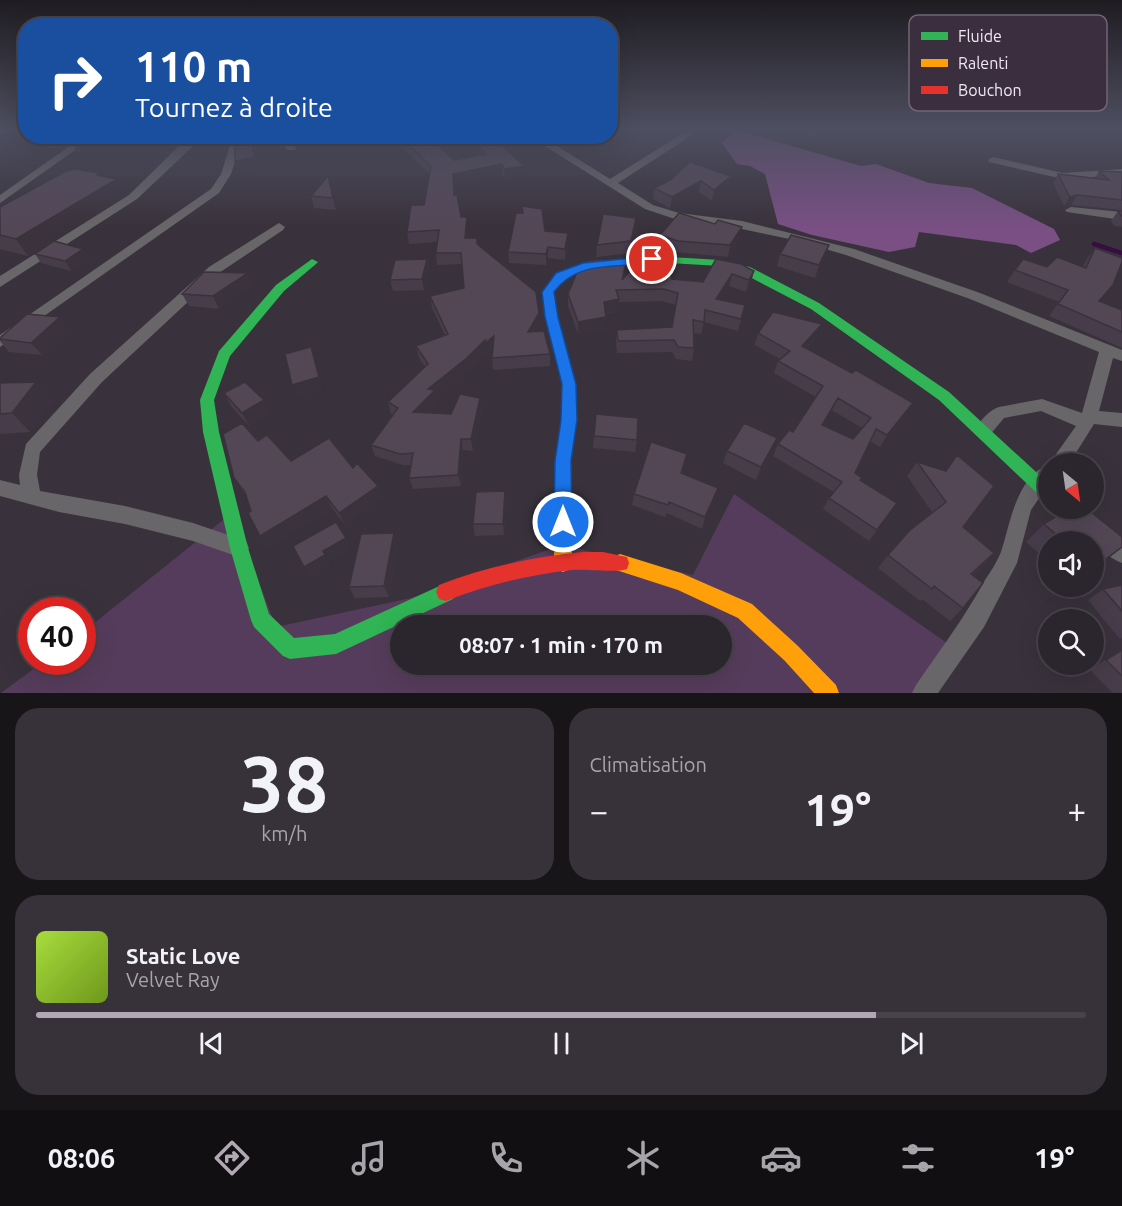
<!DOCTYPE html>
<html lang="fr">
<meta charset="utf-8">
<style>
:root{--surface:#2b262d;--page:#373239;--text:#f1f3f6;--muted:#a6a5aa;--line:#474349;--accent:#b0a8b2}
body{margin:0;font-family:Ubuntu,sans-serif;background:var(--page);color:var(--text);height:100vh;display:flex;flex-direction:column;font-size:22px;white-space:nowrap}
*{box-sizing:border-box;margin:0}
p{font-size:20px;color:var(--muted)}
.icon{flex:none;width:33px;height:33px;fill:none;stroke:currentColor;stroke-width:2;stroke-linecap:round;stroke-linejoin:round}
.map{position:relative;height:693px;overflow:hidden}
.sheet{display:flex;flex-direction:column;gap:15px;padding:15px;background:#181519;flex:1}
.sheet>*{flex:none}
.hud{position:absolute;left:18px;top:18px;width:600px;height:126px;border-radius:24px;box-shadow:0 6px 24px #0002,0 0 0 2px var(--line);background:#1a4fa0;color:#fff;overflow:hidden}
.needle{width:39px;rotate:151deg}
.buttons{position:absolute;left:1038px;top:453px;display:grid;gap:12px}
.buttons a{display:grid;place-items:center;width:66px;height:66px;border-radius:50%;background:var(--surface);box-shadow:0 6px 24px #0002,0 0 0 2px var(--line);font-size:30px}
.speed{position:absolute;left:18px;top:597px;display:flex;gap:12px;font-size:30px;font-weight:700;text-align:center}
.speed>*{display:grid;place-content:center;width:78px;height:78px;border-radius:50%;background:var(--surface);box-shadow:0 6px 24px #0002,0 0 0 2px var(--line);line-height:1}
.speed .limit{border:9px solid #d22;background:#fff;color:#111}
.pin{position:absolute;display:grid;place-items:center;width:51px;height:51px;color:#fff;margin:-26px;border:3px solid #fff;border-radius:50%;box-shadow:0 2px 6px #0007}
.me{position:absolute;width:66px;margin:-33px;rotate:0deg;stroke-linejoin:round;filter:drop-shadow(0 0 4px #0008)}
.turn{display:flex;align-items:center;gap:21px;height:126px;padding:0 18px;font-size:27px}
.turn .icon{width:78px;height:78px;stroke-width:2.5}
.turn b{display:block;font-size:42px;line-height:51px}
.big{font-size:45px;font-weight:700;line-height:1.1}
.sheet .tile{flex:1;display:flex;flex-direction:column;justify-content:center;gap:9px;min-width:0;padding:0 21px;border-radius:24px;background:var(--page)}
.sheet .dial{align-items:center;gap:0}
.dial b{font-size:78px;line-height:1}
.song{display:flex;align-items:center;gap:18px}
.cover{width:72px;height:72px;border-radius:9px;background:linear-gradient(135deg,hsl(80 70% 55%),hsl(80 70% 35%))}
.played{height:6px;border-radius:3px;background:linear-gradient(90deg,var(--accent) 80%,var(--line) 80%)}
.keys{display:flex;justify-content:space-around;direction:ltr}
.heat{display:flex;justify-content:space-between;align-items:center;font-size:33px;direction:ltr}
.sheet .tiles{flex:1;display:grid;gap:15px;grid-template-columns:1fr 1fr}
.tile:last-child{grid-column:span 2}
.trip{position:absolute;left:390px;top:615px;width:342px;height:60px;border-radius:30px;background:var(--surface);box-shadow:0 6px 24px #0002,0 0 0 2px var(--line);font-weight:700;line-height:60px;text-align:center}
.tab-bar{display:flex;height:96px;justify-content:space-around;align-items:center;background:#110f12;color:var(--muted)}
.tab-bar .icon{width:42px;height:42px}
.tab-bar .selected{color:var(--accent)}
.tab-bar b{font-size:27px;color:var(--text)}
.map>svg:first-child{display:block}
</style>
<div class="map">
<svg width="1122" height="693" viewBox="0 0 1122 693">
<rect width="100%" height="100%" fill="#39323c"/>
<!-- green -->
<path fill="#563c5c" fill-rule="evenodd" d="M734,494l230,161 -31,38h-932l42,-31h39l1,-30 149,-119 44,114 135,-29 151,-53 131,30zM400,626h322v38h-322z"/>
<!-- forest -->
<path fill="#794f84" d="M736,130l125,36 15,-2 53,19 43,5 82,41 6,11 -29,13 -15,-8 -97,-13 -4,15 -26,5 -77,-17 -34,-11 -13,-50 -15,-8 -13,-2 -15,-21z"/>
<g fill="none" stroke-linecap="round" stroke-linejoin="round">
<!-- stream -->
<path stroke="#380e41" stroke-width="4.5" d="M1094,244l28,9"/>
<!-- street -->
<path fill="#696669" fill-rule="evenodd" d="M0,130h6l-6,4z
M688,130h12l-82,53 35,22 26,8 63,8 112,28 126,44 142,57v11l-9,-3 -14,53 23,2v14l-28,-3 -25,40h-20l27,-38 -35,-15 -37,7 -15,18 -6,2 -6,-2 -3,-5c5,-9 15,-21 25,-24l43,-8 40,14 17,-61 -129,-53 -124,-44 -52,-15 -52,-11 -64,-9 -33,-11 -116,-73h12l69,43z
M84,136h11l-95,67v-8z
M189,136h10l-8,12 -54,51 -137,88v-11l129,-81z
M233,136h10l-12,38 -12,19 -219,154v-12l211,-146 10,-15z
M278,136h9l9,12 -1,2h-8z
M993,157l70,16 59,-4v6l-59,4 -74,-17 -1,-2z
M1071,207l51,5v8l-55,-8 -2,-2z
M279,223l6,4 -2,3 -64,43 -117,109 -62,70 -3,23 3,16 85,15 68,17 53,18 3,7 -3,7 -7,2 -46,-16 -68,-17 -66,-12 -59,-16v-16l20,5 -1,-10 7,-31 64,-70 119,-107z
M1048,465v20l-17,25 -14,53 -33,64 -46,66h-26l4,-8c24,-35 49,-68 69,-105 6,-9 12,-18 16,-28 9,-27 15,-75 47,-87z
M1102,528l20,13v22c-11,-4 -25,-15 -30,-26l3,-6z"/>
<!-- fast -->
<path fill="#30b455" fill-rule="evenodd" d="M652,256l69,4 29,7 69,36 130,89 99,91v17l-6,-2 -103,-98 -128,-91 -69,-36 -22,-7 -68,-4 -63,6 -14,6 -6,-4 18,-8z
M312,259l6,3 -2,2 -32,27 -54,65 -16,44 5,32 29,116 21,66 25,24 41,-4 111,-51 7,2 3,7 -3,7 -117,55 -46,5 -7,-3 -29,-29 -3,-7 -21,-72 -27,-116 -3,-32 19,-49 57,-66z"/>
<!-- slow -->
<path fill="#ff9f0a" fill-rule="evenodd" d="M575,266l4,1 2,3 -17,9 -10,13 3,25 19,67 1,36 -6,41 1,102 -2,6 -7,3 -7,-3 -2,-6 1,-102 6,-41 1,-36 -17,-67 -3,-25 14,-19z
M620,554l61,19 71,31 46,42 38,39 3,8h-25l-30,-33 -46,-42 -60,-28 -65,-21 -2,-6 2,-6z"/>
<!-- jam -->
<path fill="#e5322d" fill-rule="evenodd" d="M582,552h21l24,5 2,6 -2,6c-10,4 -41,0 -55,1 -44,5 -86,15 -126,31l-7,-2 -3,-7 3,-7c46,-18 94,-28 143,-33z"/>
</g>
<!-- wall -->
<path fill="#473d4a" fill-rule="evenodd" d="M792,130h46l-18,11z
M115,136l-34,16h-4l-6,-10 -10,7 -15,-2 -6,-10z
M391,136h51l-10,4 22,20 26,-5 -1,-8h1l-9,-6v-5h30l1,7 -3,1 26,33 -20,3 -2,-5 -49,9 1,11 6,22 7,11 -1,10 11,7 62,79 -4,8 14,22v12l-57,4 -1,-12v-8l-8,7v-3l-15,15 -33,27 1,6 -10,11 24,1 29,-16 2,12 -9,41 -10,-1 -2,36 -48,3 -4,-11 2,-13h-8l-28,-9 -4,-11 22,-30 -2,-1 -3,-12 37,-35 -6,-9 -3,-12 29,-11 -13,-27 -2,-12 34,-8 -2,-24 -25,1 -1,-12 1,-11 -28,2 -2,-12 17,-27 5,-31z
M1099,171l23,1v38l-51,-5 -7,1 -11,-23 5,-9 37,4z
M101,175l25,20 -98,61 -28,-7v-42z
M328,176l8,34 -22,-2 -3,-12z
M731,176l-2,11 -17,14 -13,-9 -29,16 -17,-9 1,-11z
M522,206l23,25 23,13 -3,16 -17,-2 -2,7 -37,-2 -1,-11 14,-39z
M1118,211h4v16l-8,-1 -3,-5z
M636,218l-1,12 -5,23 -34,4 1,-12z
M660,235l80,3 -12,19 -52,-5 -17,-5z
M829,245l-14,33 -38,-12 3,-12z
M1095,248l4,54 23,8v38l-73,-32 10,-14 -52,-20 8,-12 32,-3h36l3,-7z
M83,249l7,10 -19,12 -30,-8 -6,-9z
M627,258l-3,19 44,-3 4,5 31,3 38,-18 10,19 -5,9 -17,-6 -9,14 25,5 -7,26 -34,-9 -3,12 -8,-1 1,15 -2,13 -16,-2 -4,-7 -55,1 -1,-11 1,-12 55,-3 4,-22 -14,-4 -43,1 -1,9 -12,3v15l-28,5 -10,-28v-12l23,-27z
M427,259l2,10 -5,21 -31,1 -3,-11z
M253,285l-34,24 -30,-3 -7,-12z
M69,330l-27,25 -33,-3 -9,-11v-3z
M758,333l59,3 -11,13 46,24 61,30 -7,12 -26,32 -10,-6 -15,32 5,7 37,23 -28,38 -46,-32 6,-11 5,-6 -61,-36 5,-12 15,-12 23,-35 -42,-24 4,-12 2,-2 -25,-14zM832,410l30,18 -9,11 -30,-14z
M36,382l16,18 -22,32 -30,2v-51z
M224,393l46,20 -21,13 -18,-20z
M596,414l41,26 -2,12 -42,-4z
M258,441l33,20 62,7 25,18 4,12 -38,26 -12,-16 -65,39 -7,-11 -14,-40 -12,-18z
M772,450l-16,30 -33,-17 4,-12z
M687,454l-5,19 32,26 -12,30 -35,-16 -2,4 -33,-12 2,-11z
M957,455l6,72 31,26 -22,22 -9,33 -13,13 -28,-22 -2,2 -42,-33 10,-13 44,-43 -25,-36 10,-14 28,9z
M505,491l1,13 -2,31 -29,1 -2,-12z
M1044,524l78,23 -28,22v-27h-46v19l-22,-19z
M398,545l-9,52 -34,1 -6,-11z
M1122,585v53l-2,1 -32,-39 15,-11z
M1122,649v44h-9l-23,-23z"/>
<!-- shaded-wall -->
<path fill="#3a323c" d="M828,130h10l-18,11 2,-7z
M59,136h20l-18,13 -6,-10z
M87,136h28l-34,16 -6,-10z
M424,136h18l-17,6z
M501,136l1,7 -9,3 -2,-9z
M490,137l1,10 -6,3 -1,-11z
M252,142l4,11 3,15 -19,4 -5,-11z
M502,164l1,11 -49,9 2,22 -3,-32z
M524,166l1,11 -20,3 -1,-11z
M99,173l7,12 11,-6 9,16 -98,61 -12,-17z
M328,176l4,12 4,22 -3,-12z
M731,176l-2,11 -17,14 2,-11z
M701,181l-2,11 -29,16 2,-11z
M1077,195l-6,10 -7,1 6,-9z
M467,217l1,11 -1,21 -2,-11z
M636,218l-1,12 -5,23 1,-12z
M742,227l-2,11 -12,19 2,-12z
M568,233v11l-3,16v-11z
M829,245l-4,12 -10,21 4,-13z
M548,247v11l-2,7v-11z
M83,249l7,10 -19,12 -6,-10z
M627,258l-1,11 -5,23 1,-12z
M427,259l2,10 -5,21 -2,-11z
M754,271l-3,12 -5,9 3,-12z
M248,273l5,12 -34,24 -6,-13z
M732,274l-3,12 -15,25 2,-12z
M619,299l-1,12 -15,3 1,-12z
M539,313l1,11 -11,20 -1,-12z
M60,317l9,13 -27,25 -11,-12z
M606,317v12l-28,5v-12z
M822,324l-5,12 -20,22 5,-12z
M494,336l1,12 -11,9v-3l-15,15 -33,27 1,6 -21,22 -3,-12 15,-23 58,-50z
M311,347l5,12 8,31 -27,8 -5,-13z
M36,382l16,18 -22,32 -18,-19z
M480,398l2,12 -9,41 -2,-12z
M838,398l-6,12 -16,26 6,-11z
M264,400l6,13 -21,13 -7,-13z
M913,403l-7,12 -26,32 7,-12z
M777,438l-5,12 -16,30 5,-13z
M461,439l2,11 -2,36 -3,-11z
M378,486l4,12 -38,26 -5,-11z
M718,488l-4,11 -12,30 3,-12z
M505,491l1,13 -2,31 -1,-11z
M326,496l6,12 -65,39 -7,-11z
M394,533l4,12 -9,52 -5,-11z
M346,538l5,11 -22,14 2,3 -20,13 -7,-12 19,-16z
M1122,547l-15,12 -13,10 1,-2z"/>
<!-- building -->
<path fill="#534756" stroke="#3a323c" stroke-width="1.5" fill-rule="evenodd" d="M812,130h16l-6,4z
M59,136l-4,3 -15,-2v-1z
M78,136h9l-12,6 -4,-1z
M400,136h28l26,24 32,-6 -7,-7 14,-3 -3,-7 -6,2 -5,-3h13l32,30 -20,3 -2,-5 -49,10 1,21h3l4,22h6l-2,21h12v6l59,48 3,21 -11,19 16,-1 6,23 -58,4 2,-22 -11,9 3,-6 -19,19 -39,31 7,1 -22,22 38,2 9,-20 20,4 -9,41h-10l-3,36 -49,3 4,-25 -13,1 -29,-9 27,-37 -10,-6 40,-38 -12,-18 32,-12 -18,-38 34,-8 -3,-35h-25l3,-23 -32,2 4,-27h13l7,-39z
M252,142l2,15 -19,4v-16z
M690,162l41,14 -17,14 -13,-9 -29,16 -18,-9 16,-8z
M75,169l24,4 -2,2 20,4 -101,60 -16,-4v-28l66,-36z
M1099,171l23,1v28l-45,-5 -7,2 -12,-23 51,6z
M328,176l5,22 -22,-2z
M522,206l20,3 3,22 23,2 -3,16 -17,-2 -2,7 -38,-2 8,-39h7z
M1118,211h4v5h-1z
M679,213l36,11 3,-4 24,7 -12,18 -52,-4 -18,-6z
M603,214l33,4 -5,23 -34,4z
M791,235l38,10 -10,20 -39,-11z
M54,241l29,8 -18,12 -30,-7z
M1095,248l27,10v4l-9,23 -14,16 23,9v22l-64,-28 10,-14 -53,-20 8,-11 24,8 10,-10 29,11z
M654,256h8l6,18h3l1,5 31,3 13,-23 25,5 13,7 -5,9 -17,-6 -16,25 29,6 -4,14 -36,-9 -1,12 -11,-2 1,28 -16,-1 -4,-7 -56,1 -1,-11 55,-3 6,-34 -14,-4 -48,1 3,9 -15,3 2,15 -28,5 -10,-28 11,-27h12l2,-7 34,-2 -5,22 20,-23z
M427,259l-5,20 -32,1 5,-20z
M204,272l44,1 -35,23 -31,-2z
M773,312l49,12 -20,22 50,27 4,-3 57,33 -26,32 -11,-6 -21,44 7,5 -2,2 37,23 -20,27 -48,-32 13,-16 -64,-38 11,-14 4,2 30,-46 -45,-25 12,-10 -32,-18zM838,398l33,20 -18,21 -31,-14z
M27,314l33,3 -29,26 -31,-4v-1z
M311,347l8,30 -27,8 -7,-31z
M36,382l-24,31 -12,1v-31z
M245,382l19,18 -22,13 -18,-20z
M596,414l42,4 -1,22 -43,-4z
M242,423l16,18 9,-6 24,26 38,-23 24,30 4,-5 21,23 -39,27 -13,-17 -66,40 -12,-23 3,-2 -6,-19 -11,-14 -11,-44z
M744,423l33,15 -16,29 -34,-16z
M651,442l36,12 -6,19 37,15 -13,29 -36,-15 -1,3 -34,-11z
M957,455l37,31 -31,41 31,26 -23,21 12,9 -20,25 -29,-22 -2,3 -44,-34 21,-24 37,-29 -29,-40 29,9z
M505,491l-2,33h-30l3,-32z
M1069,508h17l36,29v10l-27,20 -1,-2v-23h-29l-21,-18z
M336,522l10,16 -23,13 2,4 -21,12 -11,-21z
M394,533l-10,53 -35,1 12,-53z
M1122,585v26l-19,-22z
M1122,650v26l-16,-16z"/>
<!-- sky -->
<linearGradient id="sky" x2="0" y2="1"><stop stop-color="#1f1c21"/><stop offset="0.57" stop-color="#4e4f61"/><stop offset="1" stop-color="#4e4f61" stop-opacity="0"/></linearGradient>
<rect width="1122" height="227" fill="url(#sky)"/>
<!-- route -->
<path fill="#1a73e8" stroke="#114b97" stroke-width="1.5" d="M652,256l5,3 -1,3c-37,8 -77,-4 -102,30l4,25 18,67 1,36 -6,41 1,61 -2,6 -7,2 -6,-2 -3,-6 1,-61 6,-41 1,-36 -17,-67 -3,-25 14,-19 27,-10z"/>
<!-- legend -->
<rect x="909" y="15" width="198" height="96" rx="9" fill="#3b2f3f" stroke="#716675" stroke-width="1.5"/>
<rect x="921" y="32" width="27" height="8" fill="#30b455"/>
<rect x="921" y="59" width="27" height="8" fill="#ff9f0a"/>
<rect x="921" y="86" width="27" height="8" fill="#e5322d"/>
<g font-size="16" fill="#f0e7f2">
<text x="958" y="42">Fluide</text>
<text x="958" y="69">Ralenti</text>
<text x="958" y="96">Bouchon</text>
</g>
</svg>
<div class="buttons">
<a><svg class="needle" viewBox="-14 -14 28 28"><path d="M0-13l5 13h-10z" fill="#e53935"/><path d="M0 13l5-13h-10z" fill="#a6a5aa"/></svg></a>
<a><svg class="icon" aria-label="sound" viewBox="0 0 24 24"><path d="M4 9h4l5-4v14l-5-4H4zM17 9q2 3 0 6"/></svg></a>
<a><svg class="icon" aria-label="search" viewBox="0 0 24 24"><circle cx="10" cy="10" r="6"/><path d="M15 15l6 6"/></svg></a>
</div>
<div class="speed"><div class="limit">40</div></div>
<div class="pin" style="left:652px;top:259px;background:#d93025"><svg class="icon" aria-label="arrive" viewBox="0 0 24 24"><path d="M6 21V4h12l-3 4 3 4H6"/></svg></div>
<svg class="me" style="left:563px;top:522px" viewBox="-20 -20 40 40"><circle r="17" fill="#1a73e8" stroke="#fff" stroke-width="3"/><path d="M0-11L8 9 0 5-8 9z" fill="#fff"/></svg>
<div class="trip">08:07 · 1 min · 170 m</div>
<div class="hud">
<div class="turn"><svg class="icon" aria-label="right" viewBox="0 0 24 24"><path d="M7 20v-9h11M14 6l5 5-5 5"/></svg><div><b>110 m</b>Tournez à droite</div></div>
</div>
</div>
<section class="sheet">
<div class="tiles">
<div class="tile dial"><b>38</b><p>km/h</p></div>
<div class="tile"><p>Climatisation</p>
<div class="heat"><a>−</a><b class="big">19°</b><a>+</a></div>
</div>
<div class="tile">
<div class="song"><i class="cover"></i><div><b>Static Love</b><p>Velvet Ray</p></div></div>
<div class="played"></div>
<div class="keys"><svg class="icon" aria-label="previous" viewBox="0 0 24 24"><path d="M18 5L8 12l10 7zM5 5v14"/></svg><svg class="icon" aria-label="pause" viewBox="0 0 24 24"><path d="M8 5v14M16 5v14"/></svg><svg class="icon" aria-label="next" viewBox="0 0 24 24"><path d="M6 5l10 7-10 7zM19 5v14"/></svg></div>
</div>
</div>
</section>
<nav class="tab-bar">
<b>08:06</b>
<svg class="icon selected" aria-label="directions" viewBox="0 0 24 24"><path d="M12 3l9 9-9 9-9-9zM9 14v-3h6M13 9l2 2-2 2"/></svg>
<svg class="icon" aria-label="music" viewBox="0 0 24 24"><path d="M9 18V5l10-2v13"/><circle cx="6" cy="18" r="3"/><circle cx="16" cy="16" r="3"/></svg>
<svg class="icon" aria-label="phone" viewBox="0 0 24 24"><path d="M5 4h4l2 5-3 2q2 4 5 5l2-3 5 2v4C11 20 4 13 5 4z"/></svg>
<svg class="icon" aria-label="climate" viewBox="0 0 24 24"><path d="M12 3v18M4 7l16 10M4 17L20 7"/></svg>
<svg class="icon" aria-label="car" viewBox="0 0 24 24"><path d="M5 17H2v-5l4-1 3-4h7l3 4 3 1v5h-3M9 17h6M6 11h13"/><circle cx="7" cy="17" r="2"/><circle cx="17" cy="17" r="2"/></svg>
<svg class="icon" aria-label="filters" viewBox="0 0 24 24"><path d="M4 7h16M4 17h16"/><circle cx="9" cy="7" r="2"/><circle cx="15" cy="17" r="2"/></svg>
<b>19°</b>
</nav>
